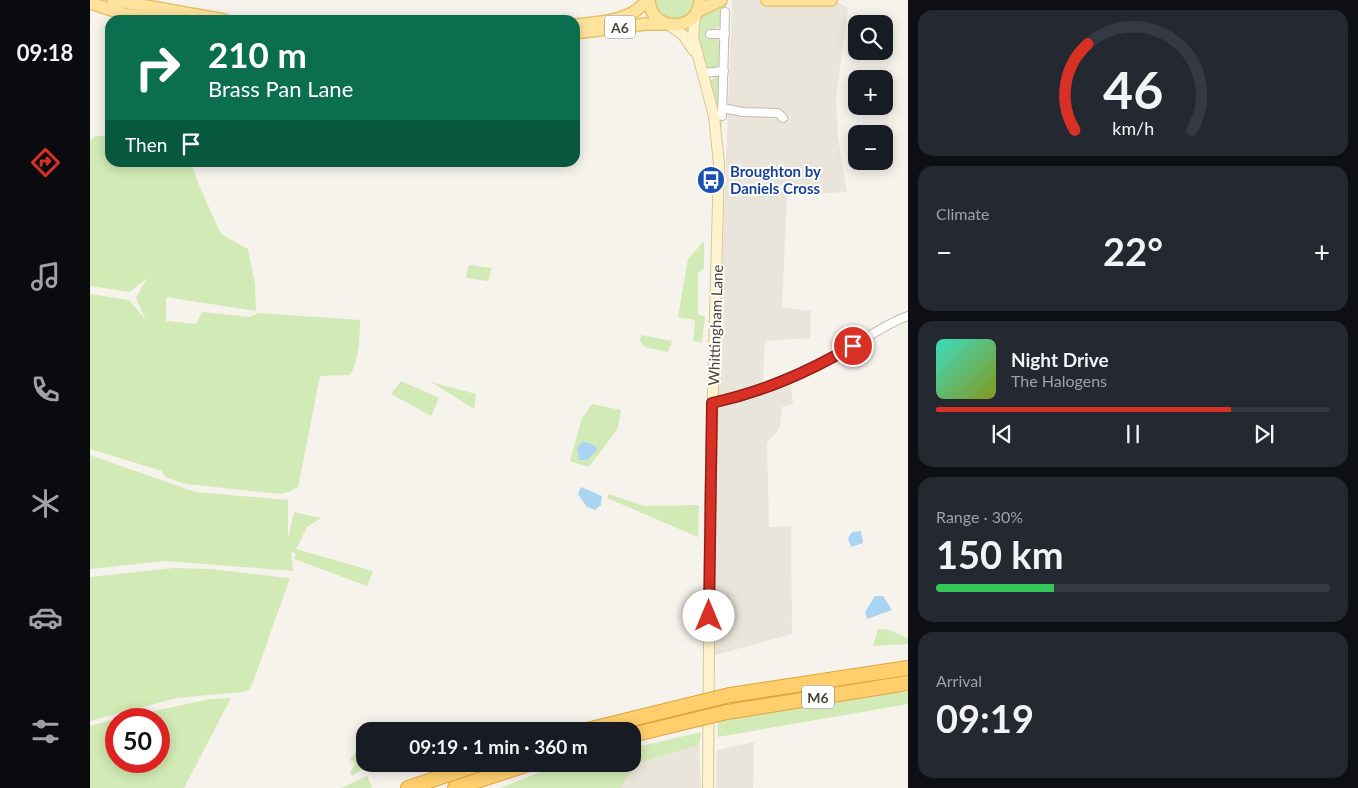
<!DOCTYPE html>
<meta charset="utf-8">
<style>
:root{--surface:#171b24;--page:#242831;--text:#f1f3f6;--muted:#9ea1a6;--line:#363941;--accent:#d93025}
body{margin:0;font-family:Lato,sans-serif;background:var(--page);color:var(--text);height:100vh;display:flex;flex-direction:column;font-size:19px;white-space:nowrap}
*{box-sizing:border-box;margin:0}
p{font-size:16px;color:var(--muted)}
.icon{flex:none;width:28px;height:28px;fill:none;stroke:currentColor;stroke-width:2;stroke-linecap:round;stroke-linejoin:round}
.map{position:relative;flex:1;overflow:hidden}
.drawer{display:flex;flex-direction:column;gap:10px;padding:10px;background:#0d0f14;width:450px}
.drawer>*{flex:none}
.banner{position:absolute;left:15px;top:15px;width:475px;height:152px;border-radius:15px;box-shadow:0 2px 12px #0003;background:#0b6e4f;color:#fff;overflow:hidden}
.controls{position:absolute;left:758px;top:15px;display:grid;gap:10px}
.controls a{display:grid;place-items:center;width:45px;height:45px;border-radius:10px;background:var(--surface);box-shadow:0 2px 12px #0003;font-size:25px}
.speed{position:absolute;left:15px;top:708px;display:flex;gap:10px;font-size:25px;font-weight:700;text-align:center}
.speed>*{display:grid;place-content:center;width:65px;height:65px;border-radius:50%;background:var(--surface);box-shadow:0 2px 12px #0003;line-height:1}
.speed .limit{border:8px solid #d22;background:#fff;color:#111}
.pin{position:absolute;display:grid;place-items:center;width:42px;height:42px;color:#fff;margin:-21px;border:2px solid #fff;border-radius:50%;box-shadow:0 1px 5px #0007}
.me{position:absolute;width:55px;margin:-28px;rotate:0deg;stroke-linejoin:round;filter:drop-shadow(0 0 4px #0008)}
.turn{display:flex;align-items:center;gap:18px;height:105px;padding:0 20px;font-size:22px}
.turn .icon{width:65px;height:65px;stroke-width:2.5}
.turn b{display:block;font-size:35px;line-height:42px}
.then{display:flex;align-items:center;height:48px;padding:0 20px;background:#0003;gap:10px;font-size:19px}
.big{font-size:38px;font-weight:700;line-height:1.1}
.drawer .tile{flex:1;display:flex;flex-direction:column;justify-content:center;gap:8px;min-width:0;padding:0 18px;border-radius:15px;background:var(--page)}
.drawer .dial{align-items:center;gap:0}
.dial svg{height:130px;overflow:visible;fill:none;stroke:var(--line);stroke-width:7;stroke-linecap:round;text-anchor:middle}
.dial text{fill:var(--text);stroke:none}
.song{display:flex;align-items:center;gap:15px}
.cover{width:60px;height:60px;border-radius:8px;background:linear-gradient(135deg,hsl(170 70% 55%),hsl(70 70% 35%))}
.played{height:5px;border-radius:2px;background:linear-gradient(90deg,var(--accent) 75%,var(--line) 75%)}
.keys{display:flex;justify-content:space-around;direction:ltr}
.heat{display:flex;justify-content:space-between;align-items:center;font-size:28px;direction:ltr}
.charge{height:8px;border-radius:4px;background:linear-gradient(90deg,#34c759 30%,var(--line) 0)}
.trip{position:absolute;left:266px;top:722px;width:285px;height:50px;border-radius:15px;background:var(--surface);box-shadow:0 2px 12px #0003;font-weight:700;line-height:50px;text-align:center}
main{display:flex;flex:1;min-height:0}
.dock{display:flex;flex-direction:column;width:90px;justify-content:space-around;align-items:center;background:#090b0e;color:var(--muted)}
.dock .icon{width:35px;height:35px}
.dock .selected{color:var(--accent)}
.dock b{font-size:22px;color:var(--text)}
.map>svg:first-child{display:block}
</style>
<main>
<nav class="dock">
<b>09:18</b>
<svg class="icon selected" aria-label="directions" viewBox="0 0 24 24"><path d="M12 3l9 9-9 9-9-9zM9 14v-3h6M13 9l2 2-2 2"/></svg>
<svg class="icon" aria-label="music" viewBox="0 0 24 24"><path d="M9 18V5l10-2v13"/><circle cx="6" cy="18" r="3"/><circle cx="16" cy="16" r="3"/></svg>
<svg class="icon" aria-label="phone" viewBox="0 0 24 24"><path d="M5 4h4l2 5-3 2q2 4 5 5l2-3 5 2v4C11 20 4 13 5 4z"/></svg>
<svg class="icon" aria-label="climate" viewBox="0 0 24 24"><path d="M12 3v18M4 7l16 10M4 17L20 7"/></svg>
<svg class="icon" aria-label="car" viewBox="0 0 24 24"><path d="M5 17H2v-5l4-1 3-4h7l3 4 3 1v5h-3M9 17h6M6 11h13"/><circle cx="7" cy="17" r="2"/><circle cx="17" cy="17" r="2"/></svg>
<svg class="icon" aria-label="filters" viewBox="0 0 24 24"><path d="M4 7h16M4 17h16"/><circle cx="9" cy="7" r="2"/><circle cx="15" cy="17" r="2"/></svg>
</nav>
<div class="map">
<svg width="818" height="788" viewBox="0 0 818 788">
<rect width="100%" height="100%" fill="#f6f3ec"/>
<!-- residential -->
<path fill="#eae5da" d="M642,0h103l13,8 -12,89 2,42 9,53 -60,3 -5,112 29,4 -1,27 -45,3 -3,54 29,-10 2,19 -11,3 -2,21 -13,15 2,84 22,-1 1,108 -77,21 2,-254z
M664,742l-1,46h-37l1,-38z
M609,745l2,43h-83l18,-24z"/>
<!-- green -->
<path fill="#d2eab5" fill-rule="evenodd" d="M564,0h41c-6,23 -17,23 -36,14z
M637,4l-5,22 -14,5 12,11 1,17 -2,8 -9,3 -4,-3c-9,-28 -20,-59 21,-63z
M626,76l5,1 1,53 -12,-49z
M5,136h15v26l81,1 10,27 20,44 27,15 7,35 1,27 -90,-14v24l30,3 6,-12 48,5 8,-4 102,7c0,14 -1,46 -11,55l-29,1 -22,111 -9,5 -9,2 -94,-10 -21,-7 -3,-6 -72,-22v-155l39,6 17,20 -10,-22 11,-20 -17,14 -40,-6v-145z
M614,241v27l-6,5v41l7,3 -3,26 -9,-2 2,-21 -17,-3 10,-58z
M379,265l23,3 -4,13 -22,-3z
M551,335l31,6 -4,11 -23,-5 -5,-6z
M311,381l38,17 -8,18 -40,-22z
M341,382l45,12 -2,15z
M502,404l29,6 -3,18 -29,39 -19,-6 12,-43z
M0,455l105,37 93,8v38l6,-26 27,6 -14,9 -11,22 77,22 -6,15 -73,-27 2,-5 -5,-3 2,20 -128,-10 -75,8z
M519,494l35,12 55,-1 -1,32 -91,-39z
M84,568l37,1 79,9 -37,104 -4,8 -7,2 -65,6 -87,23v-144z
M788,629l11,1 19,8v6l-35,2z
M818,692v12l-190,33v-16l150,-27z
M141,698l-47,90h-94v-62l21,-6 99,-21zM26,719h43v42h-43z
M611,732l-2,13 -63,19 -16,24h-120c21,-7 49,-22 70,-24 20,-2 42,0 62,0l1,-16z
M267,750l8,4v10h3l-15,12 -3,-2 5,-11 -5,-3z
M277,776l5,12h-30l1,-1z"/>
<!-- water -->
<path fill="#a9d4f2" d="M492,442l8,1 8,6 -11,11h-8l-2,-12z
M491,487l21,9 -1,9 -6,5 -8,-3 -9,-13z
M771,531l2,12 -12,4 -3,-9 4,-6z
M785,596h8l9,14 -25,9 -2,-7z"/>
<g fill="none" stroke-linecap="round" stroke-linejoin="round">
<defs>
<path id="street" d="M620,34h15
M612,73l22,-2
M632,108l21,4 35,1 5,5
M632,116l3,-104
M622,403c46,-10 84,-25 125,-48 23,-12 47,-31 71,-39"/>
<path id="secondary" d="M605,16l-2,21 21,79 5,48 -9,340 -2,284
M579,25l14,10 11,16"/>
<path id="primary" d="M23,0l111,20
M559,0c2,33 50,33 51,0
M677,0h64
M0,3l34,11 41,6
M608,11l23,-11
M485,25c25,-3 56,-3 72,-25
M485,33l71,-9h19"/>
<path id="highway" d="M640,695l178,-27
M637,712l181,-29
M493,731l114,-28
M542,735l66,-16
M318,788l71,-24
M365,788l74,-24"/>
</defs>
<!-- street casing -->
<use href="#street" stroke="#c2bbae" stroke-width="10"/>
<!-- secondary casing -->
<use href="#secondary" stroke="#d6c79b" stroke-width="12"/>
<!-- primary casing -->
<use href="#primary" stroke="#e6c16a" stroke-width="14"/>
<!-- highway casing -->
<use href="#highway" stroke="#e0a43c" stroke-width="16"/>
<!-- street -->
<use href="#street" stroke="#fff" stroke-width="8"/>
<!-- secondary -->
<use href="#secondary" stroke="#fff3cd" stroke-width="10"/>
<!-- primary -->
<use href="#primary" stroke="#ffe39c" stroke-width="11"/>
<!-- highway -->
<use href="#highway" stroke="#ffcf6e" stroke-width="14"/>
<defs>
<path id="highway-bridge" d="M607,703l33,-8
M608,719l29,-7"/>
</defs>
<!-- highway-bridge casing -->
<use href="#highway-bridge" stroke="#e0a43c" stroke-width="16" stroke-linecap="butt"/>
<!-- highway-bridge -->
<use href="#highway-bridge" stroke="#ffcf6e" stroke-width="14"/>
</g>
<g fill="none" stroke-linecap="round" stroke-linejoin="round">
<defs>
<path id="route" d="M619,616l3,-213c53,-12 94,-30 141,-57"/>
</defs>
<!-- route casing -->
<use href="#route" stroke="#8d1f18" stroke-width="12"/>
<!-- route -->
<use href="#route" stroke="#d93025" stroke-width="9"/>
</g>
<!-- icons -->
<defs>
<symbol id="bus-disc" viewBox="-11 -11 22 22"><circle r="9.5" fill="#1a4fb4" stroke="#fff"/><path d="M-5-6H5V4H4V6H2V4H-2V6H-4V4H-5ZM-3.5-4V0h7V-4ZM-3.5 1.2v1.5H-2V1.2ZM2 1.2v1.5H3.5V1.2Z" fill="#fff"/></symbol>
</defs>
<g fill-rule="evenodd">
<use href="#bus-disc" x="605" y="164" width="32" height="32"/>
</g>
<g text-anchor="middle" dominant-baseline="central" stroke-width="4" stroke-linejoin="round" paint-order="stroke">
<!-- shield labels -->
<g fill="#fff" stroke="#817c74" stroke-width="1">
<rect x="515" y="15.5" width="30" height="23" rx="4"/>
<rect x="712" y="685.5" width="32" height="23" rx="4"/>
</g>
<g font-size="14" font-weight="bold" fill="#4b4439">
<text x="530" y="27">A6</text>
<text x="728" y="697">M6</text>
</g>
<!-- transit labels -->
<g font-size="15" font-weight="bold" fill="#164399" stroke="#fff" text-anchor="start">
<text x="640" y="171">Broughton by<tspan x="640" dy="17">Daniels Cross</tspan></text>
</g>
<!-- street labels -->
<g font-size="15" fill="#4b4439" stroke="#fff">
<text transform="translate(625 325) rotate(-88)">Whittingham Lane</text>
</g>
</g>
</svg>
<div class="controls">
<a><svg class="icon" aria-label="search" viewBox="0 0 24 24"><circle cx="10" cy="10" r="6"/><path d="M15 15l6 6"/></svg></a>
<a>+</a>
<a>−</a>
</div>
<div class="speed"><div class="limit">50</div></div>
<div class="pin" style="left:763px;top:346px;background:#d93025"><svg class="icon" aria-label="arrive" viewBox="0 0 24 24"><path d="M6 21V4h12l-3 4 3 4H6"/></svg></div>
<svg class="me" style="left:619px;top:616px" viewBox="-20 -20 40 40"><circle r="19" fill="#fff"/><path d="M0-13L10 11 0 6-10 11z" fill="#d93025"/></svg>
<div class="trip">09:19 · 1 min · 360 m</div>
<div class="banner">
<div class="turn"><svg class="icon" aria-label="right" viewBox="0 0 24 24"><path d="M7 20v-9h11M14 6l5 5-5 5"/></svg><div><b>210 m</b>Brass Pan Lane</div></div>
<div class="then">Then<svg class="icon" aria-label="arrive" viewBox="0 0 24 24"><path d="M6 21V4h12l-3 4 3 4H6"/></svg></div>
</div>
</div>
<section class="drawer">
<div class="tile dial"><svg viewBox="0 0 100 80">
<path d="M14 69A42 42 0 1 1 86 69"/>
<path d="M14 69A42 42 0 0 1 22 16" stroke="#d93025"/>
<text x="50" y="56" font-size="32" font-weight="700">46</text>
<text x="50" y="72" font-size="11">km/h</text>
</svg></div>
<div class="tile"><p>Climate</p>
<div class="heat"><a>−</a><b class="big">22°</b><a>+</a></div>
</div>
<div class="tile">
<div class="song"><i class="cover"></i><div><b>Night Drive</b><p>The Halogens</p></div></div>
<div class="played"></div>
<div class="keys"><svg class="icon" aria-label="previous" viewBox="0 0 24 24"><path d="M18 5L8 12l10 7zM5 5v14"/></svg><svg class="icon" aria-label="pause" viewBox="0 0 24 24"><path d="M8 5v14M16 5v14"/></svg><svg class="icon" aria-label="next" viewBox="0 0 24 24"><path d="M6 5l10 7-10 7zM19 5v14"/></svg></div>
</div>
<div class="tile"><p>Range · 30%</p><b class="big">150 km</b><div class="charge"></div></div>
<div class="tile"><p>Arrival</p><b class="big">09:19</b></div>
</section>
</main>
